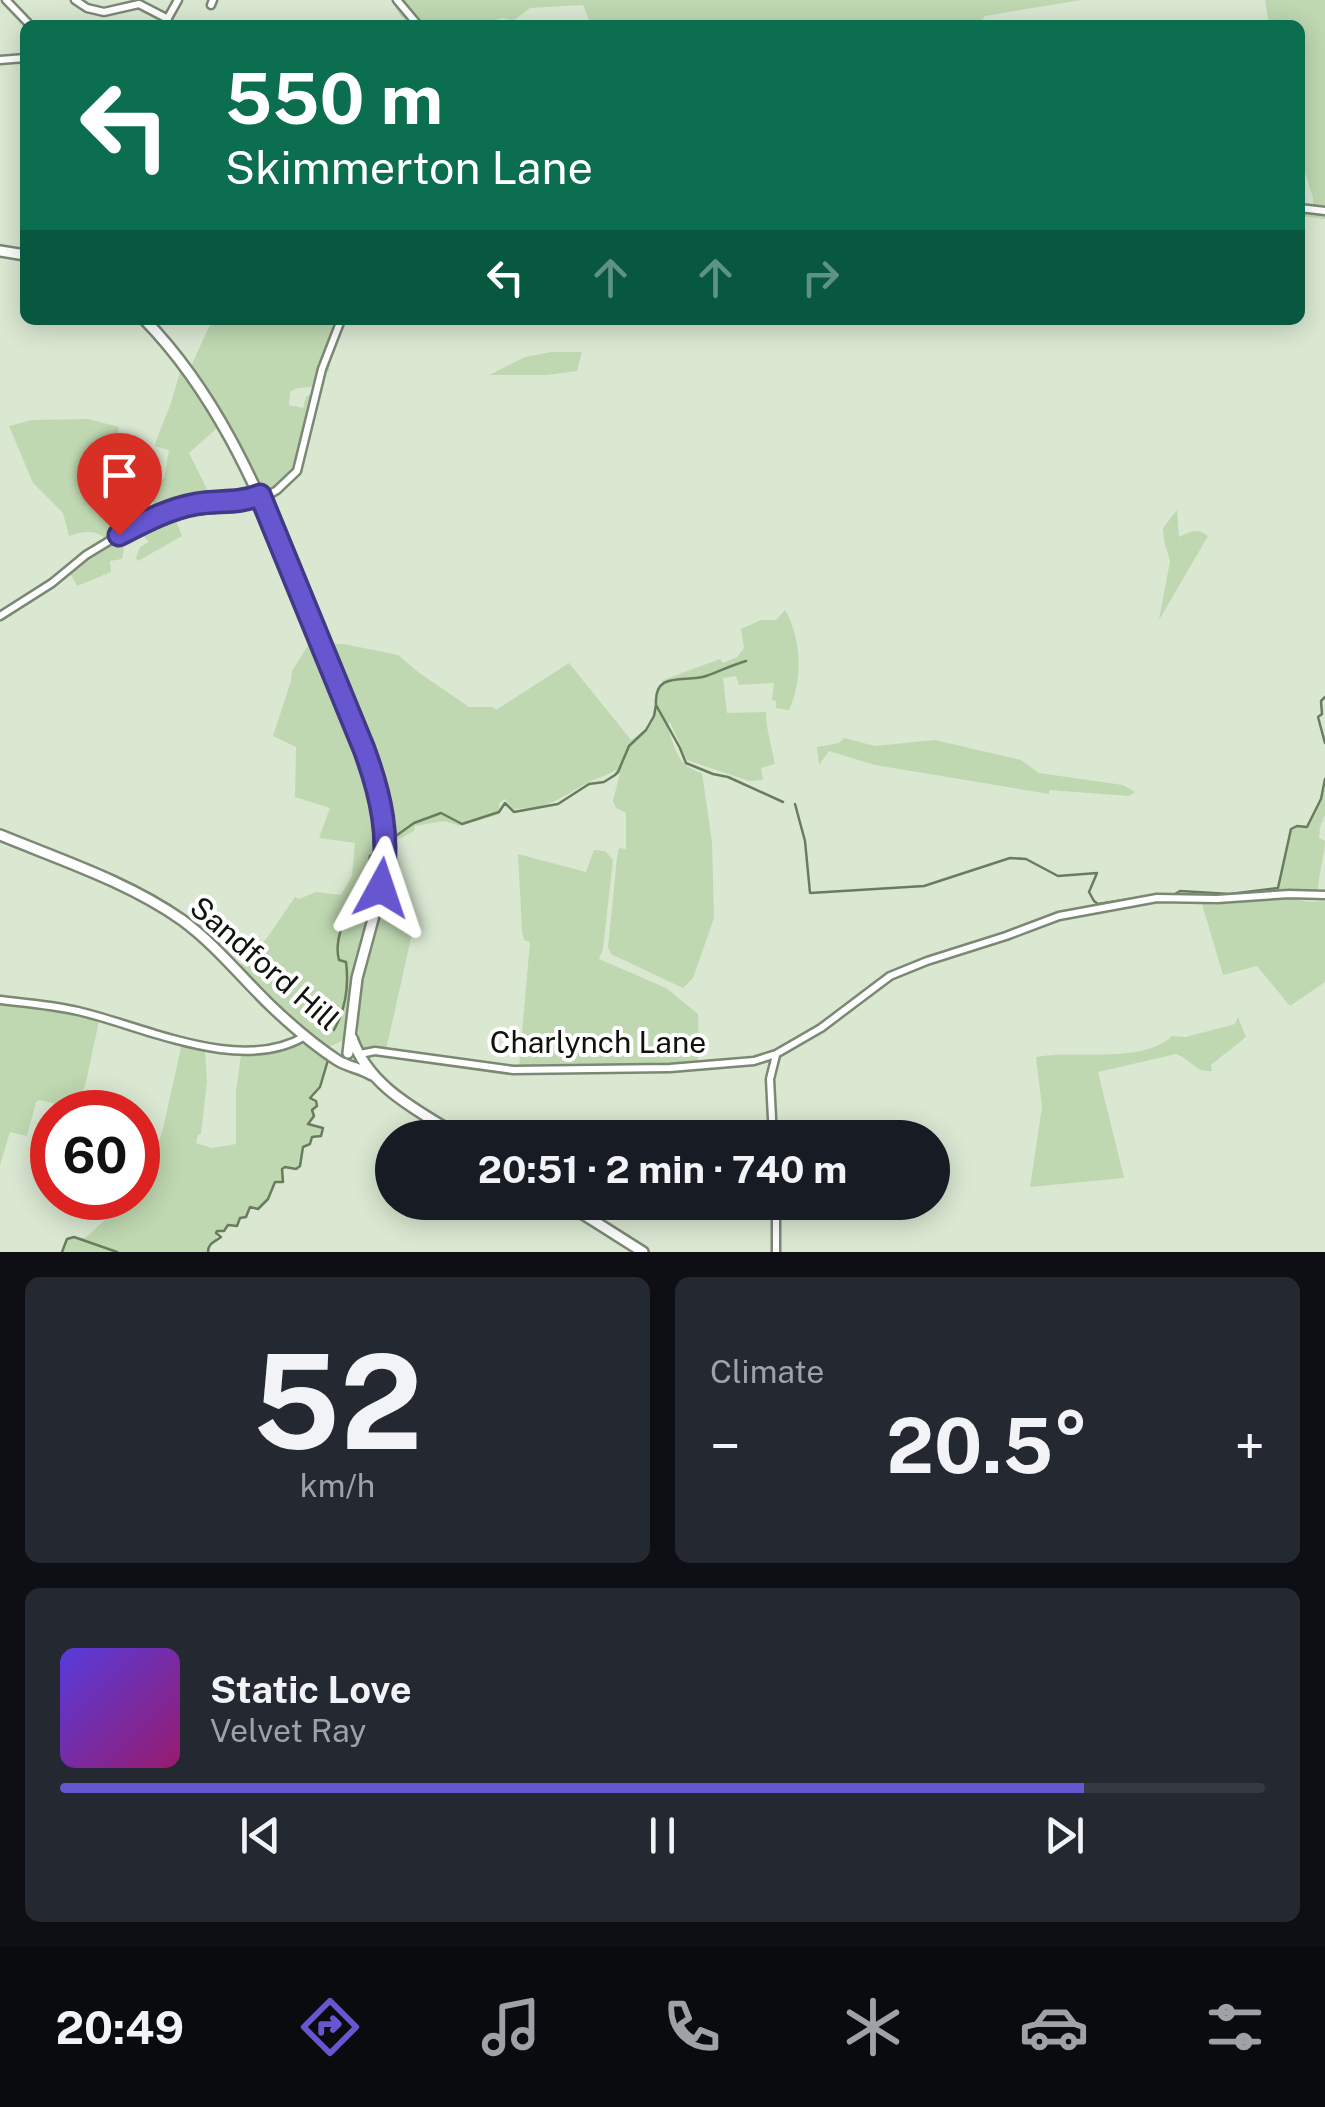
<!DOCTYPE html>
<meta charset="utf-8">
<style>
:root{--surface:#171b24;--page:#242831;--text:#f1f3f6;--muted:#9ea1a6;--line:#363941;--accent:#6657d1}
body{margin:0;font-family:"Public Sans",sans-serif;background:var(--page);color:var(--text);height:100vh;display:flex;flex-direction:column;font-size:38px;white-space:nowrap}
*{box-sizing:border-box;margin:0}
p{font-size:32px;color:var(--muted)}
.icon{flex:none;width:55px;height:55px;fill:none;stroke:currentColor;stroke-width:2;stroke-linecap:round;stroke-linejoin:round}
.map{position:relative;height:1252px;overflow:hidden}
.details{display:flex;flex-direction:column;gap:25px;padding:25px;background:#0d0f14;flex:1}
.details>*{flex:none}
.hud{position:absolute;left:20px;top:20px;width:1285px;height:305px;border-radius:15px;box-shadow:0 5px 25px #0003;background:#0b6e4f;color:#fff;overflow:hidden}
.speed{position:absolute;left:30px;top:1090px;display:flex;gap:20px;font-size:50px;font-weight:700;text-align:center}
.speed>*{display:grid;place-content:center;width:130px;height:130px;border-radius:50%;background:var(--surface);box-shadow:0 5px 25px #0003;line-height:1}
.speed .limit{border:15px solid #d22;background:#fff;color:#111}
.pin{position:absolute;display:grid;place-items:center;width:85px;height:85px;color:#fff;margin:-102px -42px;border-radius:50% 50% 50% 0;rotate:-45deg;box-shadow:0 0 10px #0007}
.pin .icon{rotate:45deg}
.me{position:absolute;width:110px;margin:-55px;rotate:5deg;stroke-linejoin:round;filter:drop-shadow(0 0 8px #0008)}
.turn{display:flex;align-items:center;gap:35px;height:210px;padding:0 40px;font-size:45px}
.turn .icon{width:130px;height:130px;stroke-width:2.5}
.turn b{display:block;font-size:70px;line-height:85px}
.lanes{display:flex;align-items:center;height:95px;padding:0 40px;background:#0003;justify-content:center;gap:50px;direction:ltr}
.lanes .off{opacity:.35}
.big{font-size:75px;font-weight:700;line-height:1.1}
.details .tile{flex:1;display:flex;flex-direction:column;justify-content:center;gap:15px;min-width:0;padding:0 35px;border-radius:15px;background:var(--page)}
.details .dial{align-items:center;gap:0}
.dial b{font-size:130px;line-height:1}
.song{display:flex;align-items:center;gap:30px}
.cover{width:120px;height:120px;border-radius:15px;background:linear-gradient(135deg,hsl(250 70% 55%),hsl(320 70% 35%))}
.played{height:10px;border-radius:5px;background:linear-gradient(90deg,var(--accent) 85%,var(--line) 85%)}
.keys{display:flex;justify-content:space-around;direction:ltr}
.heat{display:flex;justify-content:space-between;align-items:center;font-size:55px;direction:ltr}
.details .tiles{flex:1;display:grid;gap:25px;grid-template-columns:1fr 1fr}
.tile:last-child{grid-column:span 2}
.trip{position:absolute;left:375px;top:1120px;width:575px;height:100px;border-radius:50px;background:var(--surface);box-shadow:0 5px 25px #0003;font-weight:700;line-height:100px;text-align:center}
.tab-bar{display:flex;height:160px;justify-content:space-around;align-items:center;background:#090b0e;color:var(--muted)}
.tab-bar .icon{width:70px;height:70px}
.tab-bar .active{color:var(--accent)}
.tab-bar b{font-size:45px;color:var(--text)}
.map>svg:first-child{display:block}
</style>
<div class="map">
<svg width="1325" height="1252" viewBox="0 0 1325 1252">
<rect width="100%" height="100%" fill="#dae8d2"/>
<!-- green -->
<path fill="#bfd8b1" d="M391,0h690l-96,16 -7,9h-387l-8,-20 -53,3 -17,13 -10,-3 -26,7h-67l-10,-10z
M1265,0h60v219l-25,-3v-11h13v-7l-13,-43v-130h-31z
M215,320h121l-13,34 8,-1 -2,18 -5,3 -12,13 -15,1 -7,4 -1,13 14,3 3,-11 6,-4 -18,77c-7,8 -19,19 -30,18l-4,-5 -22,-43 -47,-74 18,-39z
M552,352h30l-5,19 -30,4h-58l36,-18z
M180,372l24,31 13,25 -28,25 22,44 -58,16v-29l11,-6 5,-28 -14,-4 1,-5 15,-38z
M88,419l31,8 -2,11 6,4 -1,11 -13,1v32h6v-3l9,1 -1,8 15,2v7h3l1,-6 5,1 -3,19 4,7 12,-4 2,4 6,-1 2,-7 4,2 8,20 -44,25 -2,-3 4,-11 9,-5 -8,-9 -4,1 -1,-2 -8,4 1,3 -7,3 2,5 -2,12 -12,2 1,11 -34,14 -7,-13 8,-9 7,-2 2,-5 22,-14c-10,-15 -26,-12 -40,-7l-6,-23 -30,-30 -24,-57 23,-6z
M1177,510l2,27c12,-5 18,-10 29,-1l-49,84 11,-59 -6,-21 -1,-12z
M785,610c17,29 18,70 4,100l-13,-2v-7l-4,-1 2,-17 -35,2 -3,-9 -13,2 4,35 39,-1c0,19 6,34 9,52l-14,4 2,12 -14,1 -62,-21 -17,-38 -3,4c9,24 9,39 35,47l10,69 2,76 -21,60 -10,10 -72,-34 -3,-7 9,-89 2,-10 7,1v-36l-10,-5 -3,-7 7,-28 -4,1v-4c-10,6 -19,8 -29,13 -33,18 -34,24 -74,26l-8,-10 -6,4 1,11 -40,12 -16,-5 -29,5 -1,5 -23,12 -1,-32 -29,-85 -34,-82h17l54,11 20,17 51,35h24l3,3 73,-47 62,77c33,-19 16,-34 32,-60l57,-21 3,4 14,-6 7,-9 -3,-19 20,-9h15z
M309,626l59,148 13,64v25l-29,119 -6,57 -19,9 -45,-37 -43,-45 28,-28 28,-41 4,2 17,-7 25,3 11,-19 3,-33 -36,-5 11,-30 -35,-11 1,-50 -23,-11 18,-55 1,-10 17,-27z
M844,738l31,8 60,-6 86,20 18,13 84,12 12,7 -6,4 -80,-6v4l-174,-29 -46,-14 -10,14 -2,-18 22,-4z
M1325,788v27l-5,12 -1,11 6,3c-1,18 -7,34 -7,52h-52l3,-4h10l13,-59 6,-3 10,1 14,-28z
M594,850l11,1 8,9 -10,89 -4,10 67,29 32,26 1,43 -5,7 -175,3 11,-125 -6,-2 -2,-9 -4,-77 68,18z
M395,853l5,11 -5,56 9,11 8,3 -26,116 -26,-1c-4,-29 -2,-57 4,-86 8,-36 25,-70 25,-107z
M1284,897l26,5 15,-1v81l-35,24 -33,-40 -34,9 -21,-71 11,1z
M0,1004l46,4 53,13 -13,61 -10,27 -36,-9 -4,2 -9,34 -17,-4 -10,33z
M1238,1017l8,20 -35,28 1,6c-17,2 -21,-12 -36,-17l-78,18 26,106 -94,9 12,-80 -6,-50c40,-8 105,8 136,-21l14,1 49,-13z
M182,1043l23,7 2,32 -6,52 -3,1 -2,8 16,5 24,-4v-53l5,-36c11,-1 63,-12 67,-11 7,2 14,11 21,15l-9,28 -9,10 5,4 1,5 -5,4 2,6 -5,7 14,5 -2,8 -9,1 -2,7 -7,3 -3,19 -4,3 -11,-2 -2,2v13h-8l-7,17 -10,10 -8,-2 -4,10 -6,1 -3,8 -9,-1 -4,6h-7l-1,9 -8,7v5h-146l5,-13 7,-2 11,1 28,-25 8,-15h17v-18l12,-19 12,-28z"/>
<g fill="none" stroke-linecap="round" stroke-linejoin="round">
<!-- stream -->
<path stroke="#697d5e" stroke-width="2.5" d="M1325,697l-4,4 1,13 -4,3 7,26
M656,704c-2,-34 30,-21 50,-28 14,-5 26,-11 40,-15
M795,804l10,37 5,52 114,-7 86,-28 16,1 32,17 39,-3 -8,19 5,9 4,3 57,-9 20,-1 5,-3 50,3 48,-6 13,-59 6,-3 10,1 14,-28 4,-20
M393,838l21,-15 27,-10 21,11 37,-12 6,-9 9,9 44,-8 31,-20 15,-2 11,-7 3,-3 11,-26 17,-16 8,-14 2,-11 24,43 6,15 27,11 15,3 55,25
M334,1030c12,-22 15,-45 12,-68l-7,-2c-9,-32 27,-72 31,-104l10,-7
M62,1252l5,-13 7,-2 43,15
M208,1252c0,-9 7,-10 13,-15l-5,-4 1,-2h7l4,-6 9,1 3,-8 6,-1 4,-10 8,2 10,-10 7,-17h8l-1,-13 3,-2 11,2 4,-3 3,-19 7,-3 2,-7 9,-1 2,-8 -15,-4 6,-8 -2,-6 5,-4 -1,-5 -6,-3 10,-11 8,-27"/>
<defs>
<path id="minor" d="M6,0l24,25
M75,0l12,8 17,4 35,-8 29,15
M397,0l21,25
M211,5l2,-5
M164,25l14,-25
M0,60l25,-2
M1300,208l25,3
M262,499l15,-9 20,-19 25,-102 19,-49
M0,616l52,-33 34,-28 33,-20 42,-21 36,-10 42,-2 20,-6
M0,1000c26,3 52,5 78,11 65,15 163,64 227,25
M360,1054l15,-3 138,19 157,-2 84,-7 22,-7 45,-26 69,-52 37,-15 79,-25 53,-20 98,-18 60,1 72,-5 36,1
M773,1138l-3,-59 6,-24
M776,1202v50"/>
<path id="major" d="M0,251l25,4
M145,320c69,71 109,161 147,251 24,59 48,119 72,178l16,53 5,27 1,28 -7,40 -22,81 -9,75
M0,835c61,25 128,47 182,85 34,25 59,57 89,86 20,19 43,39 66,54 11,7 24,8 35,15
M352,1038c17,50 67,73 110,100
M564,1202l79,50"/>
</defs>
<!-- minor casing -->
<use href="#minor" stroke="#7b8874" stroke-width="11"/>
<!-- major casing -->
<use href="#major" stroke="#7b8874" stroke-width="14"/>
<!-- minor -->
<use href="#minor" stroke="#fff" stroke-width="6"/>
<!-- major -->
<use href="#major" stroke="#fff" stroke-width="9"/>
</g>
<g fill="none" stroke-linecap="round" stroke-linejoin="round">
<defs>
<path id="route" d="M119,535c25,-13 49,-26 77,-31 22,-4 42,0 64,-9l104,254c17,46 27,90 17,139"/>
</defs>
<!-- route casing -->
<use href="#route" stroke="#423988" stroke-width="25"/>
<!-- route -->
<use href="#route" stroke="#6657d1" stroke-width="18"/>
</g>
<g text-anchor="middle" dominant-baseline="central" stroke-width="8" stroke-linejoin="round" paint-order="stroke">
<!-- street labels -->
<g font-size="30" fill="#0e130c" stroke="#fff">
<text transform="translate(265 963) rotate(41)">Sandford Hill</text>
<text x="598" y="1042">Charlynch Lane</text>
</g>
</g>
</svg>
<div class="speed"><div class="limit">60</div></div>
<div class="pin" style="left:119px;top:535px;background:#d93025"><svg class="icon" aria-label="arrive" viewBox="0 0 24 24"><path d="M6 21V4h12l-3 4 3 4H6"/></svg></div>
<svg class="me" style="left:381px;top:888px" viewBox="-20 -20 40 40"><path d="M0-17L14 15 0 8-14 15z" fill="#6657d1" stroke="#fff" stroke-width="4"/></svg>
<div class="trip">20:51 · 2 min · 740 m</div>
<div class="hud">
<div class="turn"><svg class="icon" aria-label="left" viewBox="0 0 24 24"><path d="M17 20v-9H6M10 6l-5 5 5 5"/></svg><div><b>550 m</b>Skimmerton Lane</div></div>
<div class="lanes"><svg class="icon" aria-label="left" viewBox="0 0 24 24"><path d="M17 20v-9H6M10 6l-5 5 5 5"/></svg><svg class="icon off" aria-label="ahead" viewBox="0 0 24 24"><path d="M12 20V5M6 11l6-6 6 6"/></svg><svg class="icon off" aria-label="ahead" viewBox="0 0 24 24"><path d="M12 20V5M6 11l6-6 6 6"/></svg><svg class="icon off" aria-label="right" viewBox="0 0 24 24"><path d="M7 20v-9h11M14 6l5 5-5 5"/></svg></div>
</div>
</div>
<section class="details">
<div class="tiles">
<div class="tile dial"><b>52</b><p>km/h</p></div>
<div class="tile"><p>Climate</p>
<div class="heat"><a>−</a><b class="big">20.5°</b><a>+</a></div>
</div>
<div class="tile">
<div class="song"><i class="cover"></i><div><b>Static Love</b><p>Velvet Ray</p></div></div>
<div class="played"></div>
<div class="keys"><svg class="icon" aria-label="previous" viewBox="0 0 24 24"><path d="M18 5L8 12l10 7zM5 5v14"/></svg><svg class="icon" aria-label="pause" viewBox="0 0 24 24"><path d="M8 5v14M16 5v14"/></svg><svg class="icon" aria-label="next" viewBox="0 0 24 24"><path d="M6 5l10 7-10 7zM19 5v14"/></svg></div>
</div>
</div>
</section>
<nav class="tab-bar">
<b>20:49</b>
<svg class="icon active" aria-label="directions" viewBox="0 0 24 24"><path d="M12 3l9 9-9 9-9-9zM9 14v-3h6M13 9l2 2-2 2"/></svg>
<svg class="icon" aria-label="music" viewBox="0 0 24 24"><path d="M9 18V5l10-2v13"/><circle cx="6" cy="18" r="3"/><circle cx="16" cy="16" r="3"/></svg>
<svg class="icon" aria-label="phone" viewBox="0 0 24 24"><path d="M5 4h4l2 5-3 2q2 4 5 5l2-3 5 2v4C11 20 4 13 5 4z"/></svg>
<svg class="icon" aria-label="climate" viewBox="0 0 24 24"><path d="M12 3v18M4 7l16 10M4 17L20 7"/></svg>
<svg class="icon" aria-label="car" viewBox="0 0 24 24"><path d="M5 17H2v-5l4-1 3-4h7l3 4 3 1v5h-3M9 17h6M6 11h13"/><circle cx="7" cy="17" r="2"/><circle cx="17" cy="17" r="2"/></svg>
<svg class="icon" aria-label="filters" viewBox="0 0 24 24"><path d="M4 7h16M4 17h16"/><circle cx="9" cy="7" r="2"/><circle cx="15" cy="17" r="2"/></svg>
</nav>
